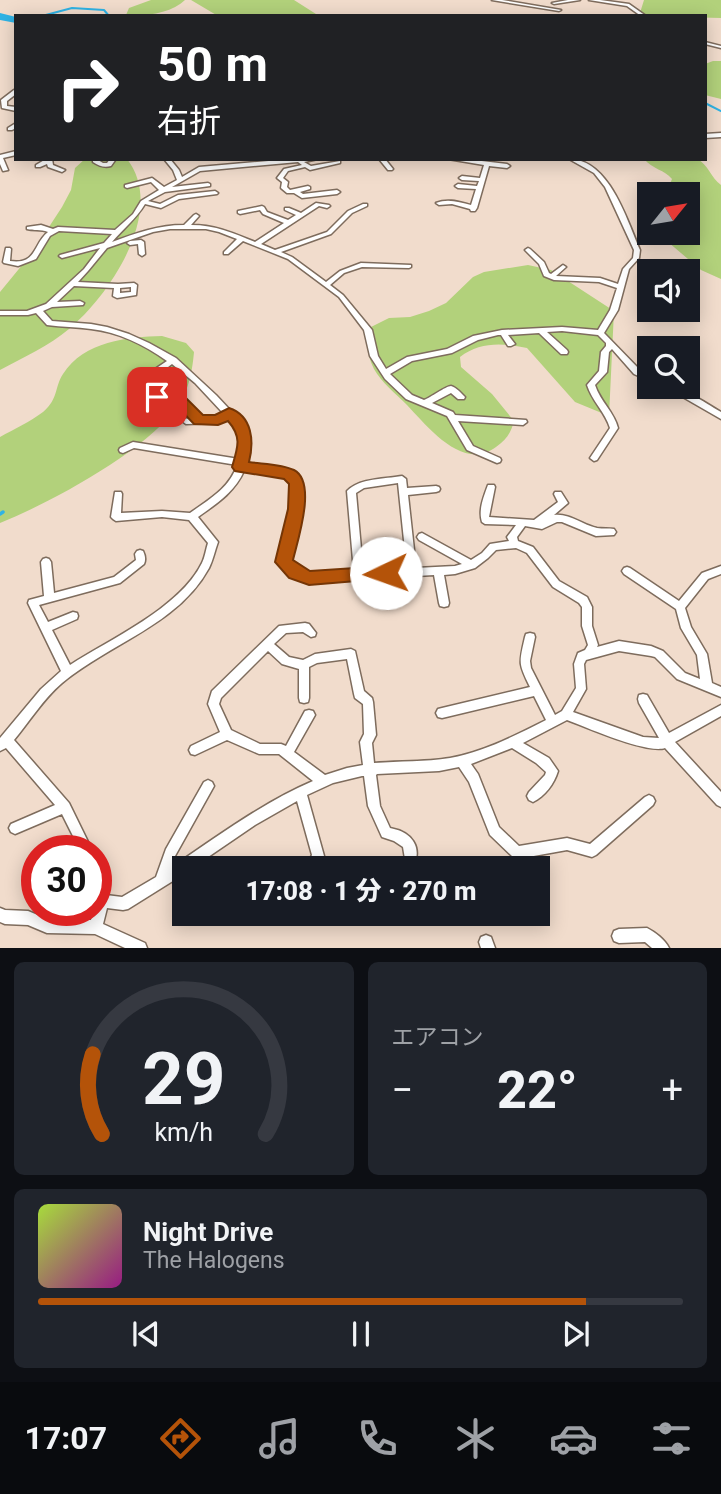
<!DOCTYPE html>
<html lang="ja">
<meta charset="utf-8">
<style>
:root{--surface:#171b24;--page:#20242c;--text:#f1f3f6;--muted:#9ea1a6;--line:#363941;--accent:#b45309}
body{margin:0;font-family:Roboto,"Noto Sans JP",sans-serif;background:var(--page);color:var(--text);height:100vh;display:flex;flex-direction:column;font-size:26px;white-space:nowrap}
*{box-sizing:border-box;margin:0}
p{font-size:23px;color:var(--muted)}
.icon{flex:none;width:38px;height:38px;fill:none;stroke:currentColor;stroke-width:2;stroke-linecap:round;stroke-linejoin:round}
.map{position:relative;height:948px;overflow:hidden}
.details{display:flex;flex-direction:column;gap:14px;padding:14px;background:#0d0f14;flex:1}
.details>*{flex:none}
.hud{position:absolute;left:14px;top:14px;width:693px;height:147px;border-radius:0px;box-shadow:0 4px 18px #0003;background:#202124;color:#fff;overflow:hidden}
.needle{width:46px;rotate:60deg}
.fabs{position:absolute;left:637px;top:182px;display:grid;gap:14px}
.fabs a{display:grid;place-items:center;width:63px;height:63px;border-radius:0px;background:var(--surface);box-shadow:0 4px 18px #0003;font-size:35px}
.speed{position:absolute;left:21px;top:835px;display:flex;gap:14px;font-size:35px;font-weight:700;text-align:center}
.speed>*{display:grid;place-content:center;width:91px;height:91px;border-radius:50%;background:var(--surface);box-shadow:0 4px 18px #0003;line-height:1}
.speed .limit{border:10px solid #d22;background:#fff;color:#111}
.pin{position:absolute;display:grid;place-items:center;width:60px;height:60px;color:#fff;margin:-30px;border-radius:14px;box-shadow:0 4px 10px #0006}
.me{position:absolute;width:77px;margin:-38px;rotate:267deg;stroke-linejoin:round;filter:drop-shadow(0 0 5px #0008)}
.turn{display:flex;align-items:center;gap:24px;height:147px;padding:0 28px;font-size:32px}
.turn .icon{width:91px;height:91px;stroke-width:2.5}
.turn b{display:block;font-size:49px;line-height:60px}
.big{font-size:52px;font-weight:800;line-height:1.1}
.details .widget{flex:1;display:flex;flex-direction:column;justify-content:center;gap:10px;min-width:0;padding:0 24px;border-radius:10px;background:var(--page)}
.details .dial{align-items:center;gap:0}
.dial svg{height:182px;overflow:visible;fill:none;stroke:var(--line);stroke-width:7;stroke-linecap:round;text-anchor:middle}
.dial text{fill:var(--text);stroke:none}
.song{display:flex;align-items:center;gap:21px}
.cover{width:84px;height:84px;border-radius:10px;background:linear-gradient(135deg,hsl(80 70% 55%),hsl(310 70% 35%))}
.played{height:7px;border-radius:4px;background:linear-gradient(90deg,var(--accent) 85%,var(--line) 85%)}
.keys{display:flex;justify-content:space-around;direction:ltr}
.heat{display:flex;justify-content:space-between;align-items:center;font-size:38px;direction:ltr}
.details .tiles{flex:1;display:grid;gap:14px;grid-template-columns:1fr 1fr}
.widget:last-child{grid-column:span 2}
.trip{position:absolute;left:172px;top:856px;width:378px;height:70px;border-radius:0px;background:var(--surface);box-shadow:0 4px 18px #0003;font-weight:800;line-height:70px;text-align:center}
.tabs{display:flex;height:112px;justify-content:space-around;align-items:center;background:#090b0e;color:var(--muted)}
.tabs .icon{width:49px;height:49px}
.tabs .current{color:var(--accent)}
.tabs b{font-size:32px;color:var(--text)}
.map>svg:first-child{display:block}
</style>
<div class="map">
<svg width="721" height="948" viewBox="0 0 721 948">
<rect width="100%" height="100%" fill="#f1dccc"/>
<!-- green -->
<path fill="#b2d17b" d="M151,0h34c-13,13 -40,17 -59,15l3,-7z
M191,0h103l22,14 -98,2z
M644,0h77v18l-77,-2 -4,-3z
M713,61h8v38l-16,-4v-31z
M85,159h42c40,51 -17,136 -58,170 -20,17 -45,28 -69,41v-78l32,-39 30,-46 9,-17 4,-22z
M644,159h53c11,5 14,19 24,26v94l-20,-9 -33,-28v-3l8,-3 -1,-3h13v-39h-39v15l-9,-3 2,-11 28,-11 2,-5c-7,-9 -20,-10 -28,-20z
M528,265l23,5 63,41 -5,105 -34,-14 -48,-54c-23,-5 -47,-7 -67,9l1,10 31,27 22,27c-3,12 -8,19 -18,26 -33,25 -68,-20 -89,-42 -11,-11 -26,-23 -33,-36 -7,-14 -9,-28 -3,-42l18,-9 21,-1 19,-6 17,-8 27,-26 11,-5z
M162,336l24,7 8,9c-2,22 -6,43 -21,60 -33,42 -123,91 -173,111v-86c14,-8 30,-15 43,-25 16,-14 11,-24 20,-38 21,-33 65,-37 99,-38z"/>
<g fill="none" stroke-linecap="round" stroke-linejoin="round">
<!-- stream-far1 -->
<path stroke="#2fb3e5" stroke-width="2" d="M42,16l30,-8 32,2 5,6
M705,103l16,8"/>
<!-- stream -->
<path stroke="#2fb3e5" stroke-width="3.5" d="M0,514l3,-2"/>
<!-- river -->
<path fill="#2fb3e5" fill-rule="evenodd" d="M0,13l16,4v6l-16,-3z"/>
<defs>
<path id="minor" d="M492,0h10l59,10 -2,1z
M568,0h12l-26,4 -2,-1z
M589,0h11l29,4 17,12h-5l-14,-10z
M705,42l16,4v2l-16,-4z
M14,90h2v4l-9,7v5l9,1v4l-14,-3 -1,-8z
M16,123v5l-4,2h-4v-2z
M721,133v4l-16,1v-4z
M16,151v4l-13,3 5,12 -5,1 -3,-7v-9z
M46,159h6l1,6 12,5 -3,2 -14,-5 -1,-3 -7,3h-4v-2z
M93,159h6l-1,1 5,3h4l3,-4h6l-5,7c-7,2 -12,0 -18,-4z
M164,159h6l9,11 3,7 17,-10 93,-8h26l-14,3 7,4 29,-5v2l-30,7 -5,-3 -17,4 -5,7 5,4 -1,5 3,3 18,-4 2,1v2l-10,3 3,2 34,-4 3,2 -3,2 -35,4 -8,-5h-7l-6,-5 1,-6 -5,-4 7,-9 18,-4 -4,-3 -98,9 -28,16 36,-4 2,1v2l-45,6 -17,9 12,3 18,-9 37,-4 3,2 -1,1 -38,5 -18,9 -16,-4c-9,15 -22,25 -33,38 24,-9 46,-17 72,-17l10,-10 2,-1 3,2 -8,9c25,0 42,8 64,17l29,-19 -21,-9 -3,-4 -20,4 -2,-1v-2l24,-5 2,1 3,5 21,8 8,-5 -11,-5v-2h4l12,5 15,-10 13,2 1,1 -3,2 -8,-2 -58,38 14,6 52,-18 21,-21 15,-7h4v2l-15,7 -21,21 -50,18 11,5 34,25 14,-11 21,-8 50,2v2l-2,1 -47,-1 -18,6 -14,12 13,10 29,35 6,26 8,13 21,-12 40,-8 26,-13 29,-6 60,-3 36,3 12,-20 7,-22 -18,-6 -45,-2 -10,-4 -5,-12 -14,-14 3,-2 2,1 14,13 5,11 2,1 12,-9 3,2 -10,9 44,2 18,6 5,-15 10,-11 1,-8 -29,-63 -11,-14 -25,-14c40,0 58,61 71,91l-1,8 -10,11 -11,41 -14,23 36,37 9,6v5l-15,-7 -22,-25 -3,3 -2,20 -12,13c5,16 19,27 23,43l-21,32 -3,1 -4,-3 20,-30c-5,-16 -18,-27 -23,-43l12,-14 2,-19 5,-6v-3l-8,-8 -36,-4 -15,1 20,18 1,2 -1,2h-6l-22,-21 -31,2 7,9 -4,2h-3l-7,-11h-3l-20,5 -26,13 -40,8 -22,13 22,21 12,5c6,-2 22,-14 27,-14 5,1 11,8 14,11l-1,2h-6l-7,-6 -19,10 21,9 2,3 71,5 1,2 -4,3 -65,-4 15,25 27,12 1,2 -1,2 -3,1 -30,-13 -20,-34 -41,-17 -21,-20 -15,-23 -6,-26 -25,-33 -51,-38 -45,-18 -15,13h-4v-2l13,-13 -18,-7 -13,-3h-36l-17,3 -46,16 -19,23 -10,11 40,2 16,-1 3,2 -1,10 -19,3 -4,-2 1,-8 -40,-2 -17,16 23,-1 4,2 -1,2 -31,2 -9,4 9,10 39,3 16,3 22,7 20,9 27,15 40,37 30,32 3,18 -3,20 46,7 9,10v27l-12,52 10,9 10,4 45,-2 -7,-81c13,-13 37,-12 55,-15l4,3 1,9 29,-2 3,1 1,2 -1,2 -3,1 -28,3 8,73 39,-2 7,-2 -43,-24 -2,-3 2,-3 3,-1 49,27 11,-7 8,-9 19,-3 -2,-4 9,-12 -31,-1 -3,-2c-4,-12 2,-26 6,-37h6l1,2 -6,30 45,3 24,-18 -4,-8 1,-2h6l7,11 -14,12c16,-2 28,10 43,13 6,1 12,0 17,1l2,3 -2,3 -18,1 -34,-14h-5l-15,7 -17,-3 -8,11 1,4 15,6 26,34 28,16 5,10v19l6,19 -1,2 22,-6 32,5 12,5 22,22 15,6 -3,-24 -16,-27 -5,-19 -52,-35 -2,-3 2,-3 3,-1 3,1 49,33 23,-28 19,-7v8l-13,5 -23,29 6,19 16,27 5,29 9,4v10l-44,-18 -22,-22 -4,-1 -32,-5 -33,9 -2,4 2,25 -13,23 70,25 16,1 -20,-35 -1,-4 1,-4 4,-1 4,1 22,38 52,-28v11l-46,26 46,50v15l-4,-2 -52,-57c-18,6 -77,-20 -98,-28l-44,23 26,15 9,13c-4,13 -13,25 -25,31l-4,-2 -2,-4 2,-4 16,-17 1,-3 -10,-9 -24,-15 -41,16 7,10 21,53 20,19 48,-8 23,6 55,-47 4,-2 4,2 2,4 -2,4 -57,50 -4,2 -25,-7 -50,9 -4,-2 -23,-22 -21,-53 -10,-15 -20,4 -62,3 -1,1 4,31 10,22c22,4 33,19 23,40h-12l4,-9 -2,-12 -9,-6 -12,-4 -14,-31 -4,-30h-2l-29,7 -26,12 17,61 -6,12h-13l7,-13 -15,-54 -42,24 -63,43h-8v6l-56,35 -5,1 -16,-2 -4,16 42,19 2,5h-22l-30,-14 -48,-1 -19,-8 -23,-1 -5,-2v-14l5,2 23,1 19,8 44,1 2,-10h3v-33l4,2 6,16 16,2 34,-20 10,-28 38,-67 4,-2 4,2 2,4 -39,70 -3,11c46,-31 90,-64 141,-86l-34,-27h-20l-32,-14 -32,15 -4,-1 -2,-4 2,-4 29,-14 -12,-28 4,-13 67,-65 26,-3 4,1 7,9 -1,3 -4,1 -8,-5 -17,1 -12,11 15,13 14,3 12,-6 36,-5 4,2 9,40 8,7 1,4 3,33 -4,8 2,20c26,-2 51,-1 76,-5 34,-6 66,-23 96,-38l-12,-24 -92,22 -4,-1 -2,-4 2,-4 4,-1 88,-21c-12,-24 -11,-24 -5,-50l1,-3 4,-1 4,1 1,3 -5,24 1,7 24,47 7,-4 14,-23 -2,-24 4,-11 7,-3 3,-5 -6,-19v-19l-3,-4 -26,-16 -26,-34 -11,-5 -20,2 -8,8 -13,10 -20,6 -11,1 5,28 -1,3 -4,1 -4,-1 -1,-3 -5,-28 -125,7 -16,-6 -14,-14 12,-53 2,-26 -7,-6 -42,-6c-10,22 -28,33 -46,46l20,25c-3,8 -5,18 -9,26 -31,57 -99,75 -147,115 -19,16 -32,38 -48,57l55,63 23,47h-12l-18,-36 -47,20 -4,-2 -2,-4 2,-4 44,-19 -49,-57 -6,3v-13l41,-49 20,-18 -33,-68 1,-3 15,-4 -3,-34 2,-3 3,-1 3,1 2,3 3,31 60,-16 22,-17 -1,-6 2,-3 3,-1 3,1c2,4 3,9 1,13l-24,19 -81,22 9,17 25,-10 4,1 1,3 -1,3 -25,11 18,35c40,-26 110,-57 132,-102 3,-6 4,-14 6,-20l-19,-23 -27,-3 -46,4 -3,-2 -2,-2 4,-25h6l1,2 -1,19 41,-2 28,2c18,-13 40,-25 47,-48l-103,-17 -11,5 -3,-1 -1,-2 1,-2 13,-6 106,17c3,-19 2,-27 -11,-41l-10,5 -32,1 -4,-3 1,-2 9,-1 -19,-20 -37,3 -1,-2 1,-2 3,-1 36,-4 3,1 23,25 15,-1 7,-4 -28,-30 -23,-19 -20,15h-6l-1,-2 1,-2 21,-14c-22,-16 -49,-29 -76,-32 -14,-2 -29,-2 -44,-4l-11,-12 -8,2h-28v-4h27l19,-7 38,-35 16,-21 -38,10 -3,-2 1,-1 44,-12 8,-9 -53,-3 -9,5 -14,23 -18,7 -14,-3 -1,-1 3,-14h4l1,1 -1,12c27,4 23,-17 38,-29 -8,-3 -14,-1 -21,-3v-2l14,-2 12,4 5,-2 57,3 18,-16 8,-13 18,-11 -8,-8 -24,6 -2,-1v-2l27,-7 12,9 13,-7 -4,-10zM131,287v5l-11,1v-5zM398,483l9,86 -44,2 -7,-78 8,-5zM268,651l14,13 17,5v29l1,4 4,1 4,-1 1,-4v-31l8,-4 30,-4 7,35 1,4 8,6 1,30 -4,8 3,23 -16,3 -22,7 -31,-23 21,-37 -2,-4 -4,-1 -4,1 -19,35 -5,-2h-21l-29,-14 -12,-26 2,-6z
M379,159h6l8,10 -1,1h-4z
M448,159h17l42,5 3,2 -3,2 -18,-2 -12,42 -2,3h-4l-1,-2 -18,-5 -13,1 -3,-2c12,-5 23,-1 35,2l5,-16 -18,-1 -3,-2 3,-2 19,2 2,-5 -17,-1 -3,-2 3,-2 18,2 4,-13z
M141,240l3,2 1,12 -3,2 -3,-2 -1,-10 -8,1 -3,-2 3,-2z
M660,387c23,-1 42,14 61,25v7l-40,-23 -20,-7z
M647,928c8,4 18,12 22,20h-17l-7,-6 -26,1 -5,-2 -2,-5 2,-5 5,-2z
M486,935l5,2 4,11h-14l-2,-6 2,-5z"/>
</defs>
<!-- minor casing -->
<use href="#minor" stroke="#7e6c5d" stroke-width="3"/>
<!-- minor -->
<use href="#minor" fill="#fff" fill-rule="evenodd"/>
</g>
<!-- route -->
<path fill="#b45309" stroke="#753606" stroke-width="2" d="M175,390l5,2 23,23h12l14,-7c24,8 25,34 20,54 13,2 33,2 45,8 23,12 4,69 -1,90l17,11 76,-5 6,2 2,5 -2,5 -83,7 -20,-7 -14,-16 13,-53 1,-25 -5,-5 -49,-8 -3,-4c6,-20 10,-30 -4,-46l-10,4 -24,-1 -23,-24 -14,2 -8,-5 8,-5z"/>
</svg>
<div class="fabs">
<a><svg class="needle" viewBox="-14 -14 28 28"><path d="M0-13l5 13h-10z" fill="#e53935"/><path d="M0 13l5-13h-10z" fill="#9ea1a6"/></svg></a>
<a><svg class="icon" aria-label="sound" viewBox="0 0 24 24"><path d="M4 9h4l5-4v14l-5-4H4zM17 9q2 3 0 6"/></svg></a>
<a><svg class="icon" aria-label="search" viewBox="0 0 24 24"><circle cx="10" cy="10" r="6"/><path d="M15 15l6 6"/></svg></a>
</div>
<div class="speed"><div class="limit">30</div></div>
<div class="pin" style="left:157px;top:397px;background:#d93025"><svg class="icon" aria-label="arrive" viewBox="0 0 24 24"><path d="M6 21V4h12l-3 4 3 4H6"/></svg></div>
<svg class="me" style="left:386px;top:573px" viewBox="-20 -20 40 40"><circle r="19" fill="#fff"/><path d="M0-13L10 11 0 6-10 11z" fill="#b45309"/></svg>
<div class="trip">17:08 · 1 分 · 270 m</div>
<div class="hud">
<div class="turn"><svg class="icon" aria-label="right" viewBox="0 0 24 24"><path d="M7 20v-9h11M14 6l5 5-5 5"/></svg><div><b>50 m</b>右折</div></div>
</div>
</div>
<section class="details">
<div class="tiles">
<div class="widget dial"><svg viewBox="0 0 100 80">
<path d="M14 69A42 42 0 1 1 86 69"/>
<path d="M14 69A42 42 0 0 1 10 34" stroke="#b45309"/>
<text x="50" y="56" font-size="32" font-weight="700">29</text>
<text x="50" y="72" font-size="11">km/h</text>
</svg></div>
<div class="widget"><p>エアコン</p>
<div class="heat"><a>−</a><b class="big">22°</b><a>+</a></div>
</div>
<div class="widget">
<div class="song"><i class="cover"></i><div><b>Night Drive</b><p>The Halogens</p></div></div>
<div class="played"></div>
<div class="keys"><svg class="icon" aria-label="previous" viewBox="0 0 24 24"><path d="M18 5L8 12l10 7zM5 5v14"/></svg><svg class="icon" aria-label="pause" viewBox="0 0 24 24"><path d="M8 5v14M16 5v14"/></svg><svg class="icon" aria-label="next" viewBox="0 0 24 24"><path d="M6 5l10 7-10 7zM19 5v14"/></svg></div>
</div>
</div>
</section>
<nav class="tabs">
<b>17:07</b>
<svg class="icon current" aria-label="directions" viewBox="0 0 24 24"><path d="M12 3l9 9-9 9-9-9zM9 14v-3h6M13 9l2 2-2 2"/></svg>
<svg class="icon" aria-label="music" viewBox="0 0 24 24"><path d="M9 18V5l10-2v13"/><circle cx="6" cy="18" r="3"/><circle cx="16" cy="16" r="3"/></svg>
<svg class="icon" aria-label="phone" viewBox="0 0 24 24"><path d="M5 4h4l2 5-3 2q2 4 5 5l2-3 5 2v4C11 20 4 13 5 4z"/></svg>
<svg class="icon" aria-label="climate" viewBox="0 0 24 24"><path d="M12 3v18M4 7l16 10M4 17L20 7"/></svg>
<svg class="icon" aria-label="car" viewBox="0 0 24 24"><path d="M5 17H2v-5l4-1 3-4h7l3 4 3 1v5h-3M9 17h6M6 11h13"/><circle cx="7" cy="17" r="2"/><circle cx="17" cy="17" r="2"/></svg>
<svg class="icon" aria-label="filters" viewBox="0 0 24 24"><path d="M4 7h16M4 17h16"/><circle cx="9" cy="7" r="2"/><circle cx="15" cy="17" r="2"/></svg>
</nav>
